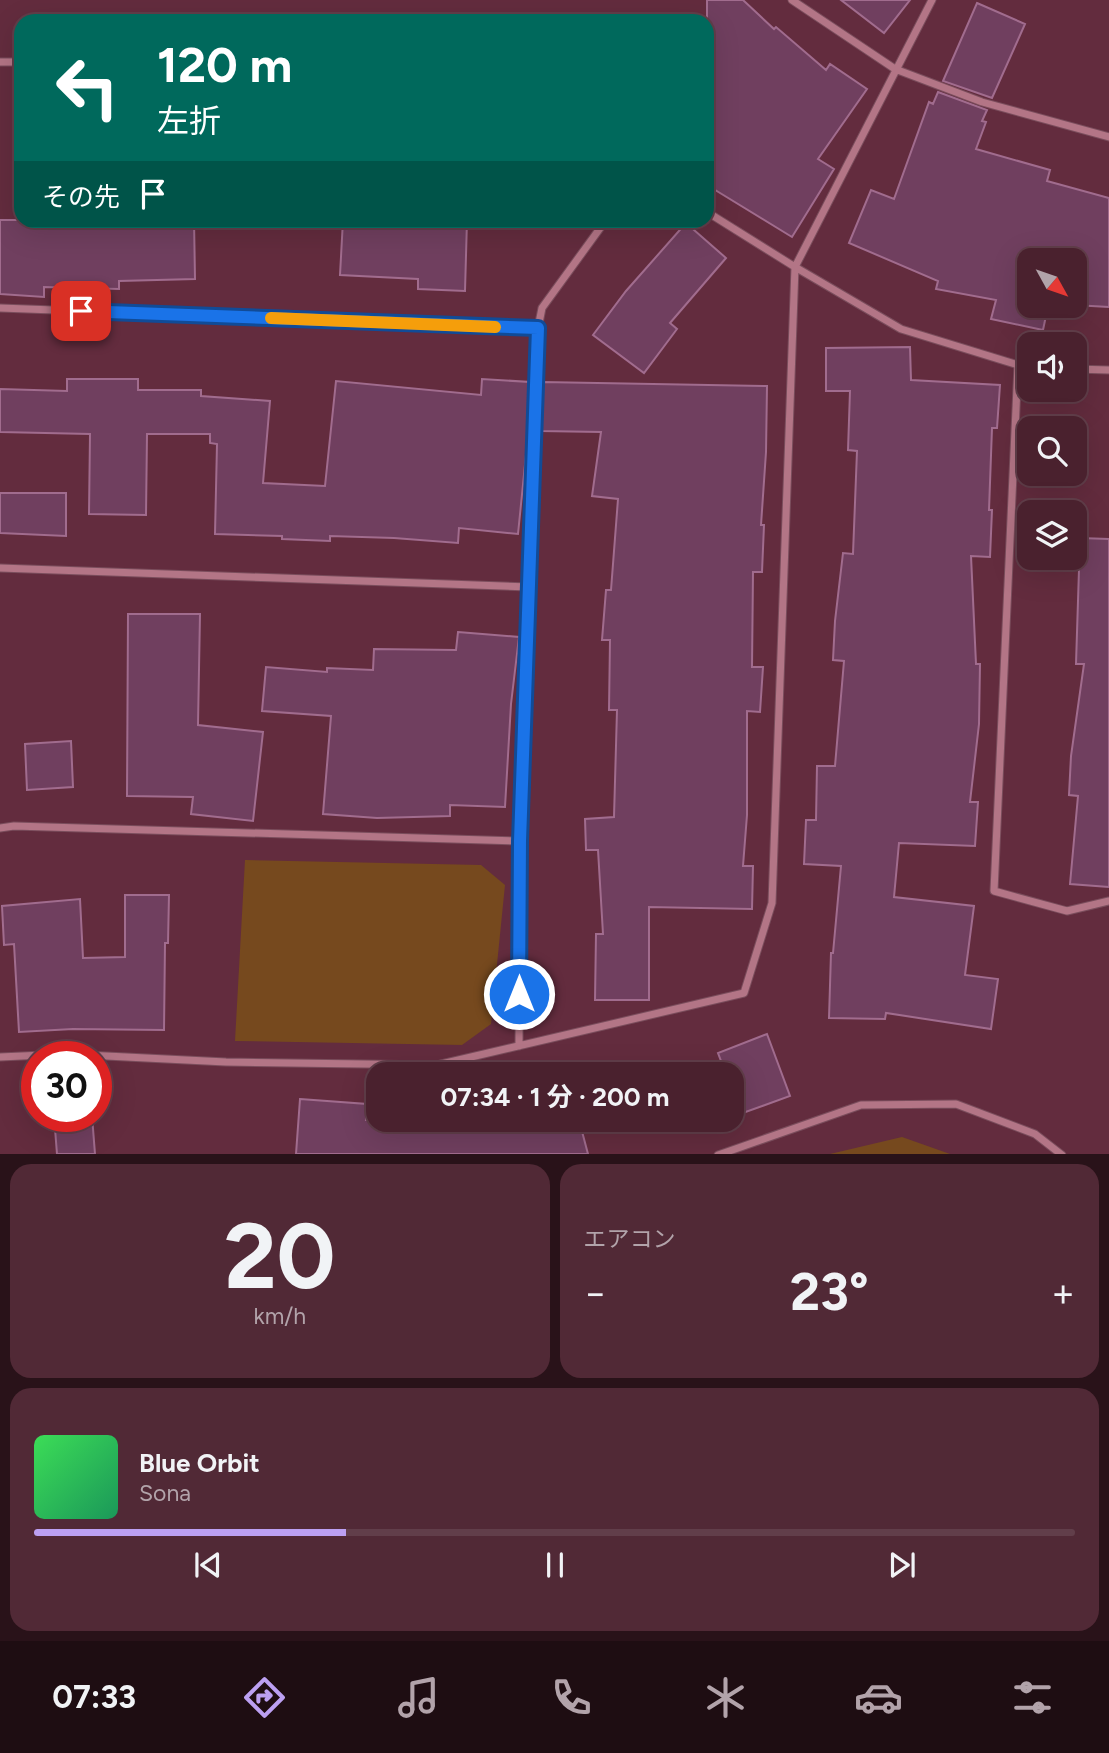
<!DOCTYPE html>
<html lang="ja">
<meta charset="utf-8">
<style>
:root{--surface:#4a212e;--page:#512936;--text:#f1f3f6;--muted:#b2a3aa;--line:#613e4a;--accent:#bca0f2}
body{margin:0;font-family:Figtree,"Noto Sans JP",sans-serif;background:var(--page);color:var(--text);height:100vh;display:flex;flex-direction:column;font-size:26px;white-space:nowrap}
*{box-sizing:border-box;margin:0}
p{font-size:23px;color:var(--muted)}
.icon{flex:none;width:38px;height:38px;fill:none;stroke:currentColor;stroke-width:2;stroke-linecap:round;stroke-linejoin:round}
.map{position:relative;height:1154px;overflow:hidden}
.panel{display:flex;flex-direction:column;gap:10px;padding:10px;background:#291219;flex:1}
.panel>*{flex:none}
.top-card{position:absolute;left:14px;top:14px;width:700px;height:214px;border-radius:21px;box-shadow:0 7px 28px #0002,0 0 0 2px var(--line);background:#00695c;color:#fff;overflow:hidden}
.needle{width:46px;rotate:130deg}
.fabs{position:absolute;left:1017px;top:248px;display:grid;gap:14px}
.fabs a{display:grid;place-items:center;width:70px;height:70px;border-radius:14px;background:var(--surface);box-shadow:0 7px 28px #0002,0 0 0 2px var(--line);font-size:35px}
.speed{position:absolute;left:21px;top:1041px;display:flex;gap:14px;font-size:35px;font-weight:700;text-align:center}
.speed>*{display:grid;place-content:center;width:91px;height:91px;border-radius:50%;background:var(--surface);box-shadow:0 7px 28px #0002,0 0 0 2px var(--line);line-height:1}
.speed .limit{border:10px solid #d22;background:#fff;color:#111}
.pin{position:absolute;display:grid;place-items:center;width:60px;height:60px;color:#fff;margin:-30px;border-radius:14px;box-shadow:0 4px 10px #0006}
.me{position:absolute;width:77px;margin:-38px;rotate:0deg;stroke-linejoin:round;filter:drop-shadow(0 0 5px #0008)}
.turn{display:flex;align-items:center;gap:24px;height:147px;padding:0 28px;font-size:32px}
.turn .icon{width:91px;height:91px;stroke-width:2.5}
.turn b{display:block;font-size:49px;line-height:60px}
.then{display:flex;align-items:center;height:66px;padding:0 28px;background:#0003;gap:14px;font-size:26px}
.big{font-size:52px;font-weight:700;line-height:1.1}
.panel .card{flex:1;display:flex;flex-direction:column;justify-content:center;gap:10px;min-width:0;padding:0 24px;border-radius:21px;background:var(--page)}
.panel .dial{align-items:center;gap:0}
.dial b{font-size:91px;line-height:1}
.song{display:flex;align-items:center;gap:21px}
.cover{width:84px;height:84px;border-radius:10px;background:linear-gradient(135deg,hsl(130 70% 55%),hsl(150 70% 35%))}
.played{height:7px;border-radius:4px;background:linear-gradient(90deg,var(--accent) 30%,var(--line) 30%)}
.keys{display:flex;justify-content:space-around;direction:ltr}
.heat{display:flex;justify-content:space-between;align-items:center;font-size:38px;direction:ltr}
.panel .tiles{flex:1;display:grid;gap:10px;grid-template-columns:1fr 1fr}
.card:last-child{grid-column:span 2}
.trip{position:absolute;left:366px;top:1062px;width:378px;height:70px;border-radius:21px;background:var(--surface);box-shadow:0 7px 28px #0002,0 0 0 2px var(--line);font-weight:700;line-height:70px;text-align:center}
.tabs{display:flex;height:112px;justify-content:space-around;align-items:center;background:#1e0d12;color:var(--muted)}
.tabs .icon{width:49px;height:49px}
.tabs .active{color:var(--accent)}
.tabs b{font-size:32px;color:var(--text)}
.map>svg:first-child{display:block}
</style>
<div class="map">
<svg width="1109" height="1155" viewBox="0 0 1109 1155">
<rect width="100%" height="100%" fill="#632c3e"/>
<!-- green -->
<path fill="#76491e" d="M245,860l236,5 24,20 -14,139 -29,21 -227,-4z
M902,1137l48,17h-120z"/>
<!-- building -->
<path fill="#703f5f" stroke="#a16c8e" stroke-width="2" d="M707,0h36l31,29 2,-2 50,43 4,-6 37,25 -49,70 16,10 -42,68 -85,-52z
M841,0h69l-26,33z
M977,3l48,21 -33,74 -49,-17z
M938,92l49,18 -5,11 4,1 -10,27 74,21 -3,11 62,17v109l-35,-2v-44h-45v45h19l-5,24 -52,-11 5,-19 -60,-11 2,-8 -89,-38 22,-53 23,9 35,-97 4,2z
M0,220h194l1,59 -76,2v8l-75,-2v10l-44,-3z
M343,220h124l-2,71 -47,-2v-10l-78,-4z
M686,223l40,35 -56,65 7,6 -33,44 -51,-38 33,-44z
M910,347l1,33 89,5 -3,43h-5l-3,82h3l-2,47 -19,-1 5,108h4l-1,60 -9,78h8l-3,44 -76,-3 -5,54 80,9 -9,69 33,4 -7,50 -105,-16 -1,6 -56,-1 2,-65h2l8,-87 -37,-2 2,-44h10l1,-54h18l9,-105 -11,-1 2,-39 8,-68 10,1 4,-103 -9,-1 2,-59h-24v-43z
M67,379h71v11h63v6l69,5 -7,82 62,3 11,-105 145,14 1,-16 48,3 -2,53 -10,99 -59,-6 -1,15 -64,-5 -64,-2v5l-48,-2v-3l-67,-2 2,-90 -7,-1v-9h-63l-1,81 -57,-1 1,-80 -90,-2v-43l67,2z
M542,382l225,4 -1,66 -5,73h3l-2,47h-9l-1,95h11l-3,45 -13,-1v104l-4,51h10l-1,43 -103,-2v93h-54l1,-66h7l-5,-84h-12l-1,-31 29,-2 3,-107h-8l1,-70h-8l4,-50h5l7,-91 -26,-3 9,-64 -60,-1z
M0,493h66v43l-66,-3z
M1080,538l29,1v348l-39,-3 8,-88 -9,-1 2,-39 13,-92h-8z
M128,614h72l-2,111 65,7 -10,89 -62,-7 2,-17 -66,-1z
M458,632l61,5 -8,67 -6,103 -55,-2v11l-73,2 -54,-4 8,-98 -69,-5 4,-44 61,5v-4l46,2 1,-21 82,1z
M71,741l2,46 -46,3 -2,-46z
M125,895h44l-1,48h-3l-1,87 -91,-1 -54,3 -5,-88 -10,1 -2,-39 78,-7 3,59 42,-1z
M767,1034l23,62 -50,18 -8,-23v-17h-6l-8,-21z
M300,1099l67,5 -1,16h213l9,34h-292z
M54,1116h38l3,38h-38z"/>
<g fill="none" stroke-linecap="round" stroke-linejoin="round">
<defs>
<path id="street" d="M792,0l103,69 87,33 127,35
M0,62h21
M707,212l88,55 106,62 117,36 11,1
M0,308l538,20
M1018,365l-24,526 73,20 42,-10
M1074,369l35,1
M0,568l529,19
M0,828l14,-2 506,15
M519,1046l1,-205 18,-513 4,-20 64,-88
M0,1057l66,-3 160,8 211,3 307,-72 28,-90 23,-636 137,-267
M718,1155l143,-50 95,-1 79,30 27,21"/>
</defs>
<!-- street casing -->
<use href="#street" stroke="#7a4d5c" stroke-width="9"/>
<!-- street -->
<use href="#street" stroke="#b37586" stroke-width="7"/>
</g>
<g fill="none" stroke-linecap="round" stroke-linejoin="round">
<defs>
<path id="route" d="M81,311l457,17 -18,513 -1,153"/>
</defs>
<!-- route casing -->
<use href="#route" stroke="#114b97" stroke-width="18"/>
<!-- route -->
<use href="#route" stroke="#1a73e8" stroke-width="12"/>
<!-- slow -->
<path stroke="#f59e0b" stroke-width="12" d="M271,318l224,9"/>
</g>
</svg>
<div class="fabs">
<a><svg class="needle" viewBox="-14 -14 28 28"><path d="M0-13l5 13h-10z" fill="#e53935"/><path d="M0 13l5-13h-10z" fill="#b2a3aa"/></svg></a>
<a><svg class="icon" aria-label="sound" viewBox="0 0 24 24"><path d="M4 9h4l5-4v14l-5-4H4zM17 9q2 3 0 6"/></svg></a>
<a><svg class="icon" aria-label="search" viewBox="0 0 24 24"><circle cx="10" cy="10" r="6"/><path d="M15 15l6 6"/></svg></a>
<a><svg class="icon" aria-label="layers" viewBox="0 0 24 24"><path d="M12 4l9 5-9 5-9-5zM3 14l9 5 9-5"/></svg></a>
</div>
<div class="speed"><div class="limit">30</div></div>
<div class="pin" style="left:81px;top:311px;background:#d93025"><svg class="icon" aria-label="arrive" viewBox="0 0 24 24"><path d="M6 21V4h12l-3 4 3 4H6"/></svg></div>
<svg class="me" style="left:519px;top:994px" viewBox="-20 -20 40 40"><circle r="17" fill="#1a73e8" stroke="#fff" stroke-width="3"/><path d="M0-11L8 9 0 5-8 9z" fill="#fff"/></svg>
<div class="trip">07:34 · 1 分 · 200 m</div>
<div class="top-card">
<div class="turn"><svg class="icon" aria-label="left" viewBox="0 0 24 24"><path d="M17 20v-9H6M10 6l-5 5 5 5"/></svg><div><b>120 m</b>左折</div></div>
<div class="then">その先<svg class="icon" aria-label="arrive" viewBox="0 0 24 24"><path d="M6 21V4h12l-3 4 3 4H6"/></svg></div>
</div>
</div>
<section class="panel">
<div class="tiles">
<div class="card dial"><b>20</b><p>km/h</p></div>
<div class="card"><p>エアコン</p>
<div class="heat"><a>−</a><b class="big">23°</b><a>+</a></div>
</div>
<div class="card">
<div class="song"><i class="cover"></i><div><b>Blue Orbit</b><p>Sona</p></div></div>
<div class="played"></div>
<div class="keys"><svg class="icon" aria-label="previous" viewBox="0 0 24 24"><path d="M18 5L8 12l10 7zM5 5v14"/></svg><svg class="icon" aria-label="pause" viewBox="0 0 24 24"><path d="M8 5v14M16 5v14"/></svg><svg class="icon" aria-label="next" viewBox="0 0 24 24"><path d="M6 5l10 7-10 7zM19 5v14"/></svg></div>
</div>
</div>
</section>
<nav class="tabs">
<b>07:33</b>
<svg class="icon active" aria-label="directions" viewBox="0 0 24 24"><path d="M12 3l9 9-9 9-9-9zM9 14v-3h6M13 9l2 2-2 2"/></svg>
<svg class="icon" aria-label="music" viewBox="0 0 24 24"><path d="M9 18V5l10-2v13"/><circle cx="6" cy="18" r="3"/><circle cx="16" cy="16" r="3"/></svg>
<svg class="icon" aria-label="phone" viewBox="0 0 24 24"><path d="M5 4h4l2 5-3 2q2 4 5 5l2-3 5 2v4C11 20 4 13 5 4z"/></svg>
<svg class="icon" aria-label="climate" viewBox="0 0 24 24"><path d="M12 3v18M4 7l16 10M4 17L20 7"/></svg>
<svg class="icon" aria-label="car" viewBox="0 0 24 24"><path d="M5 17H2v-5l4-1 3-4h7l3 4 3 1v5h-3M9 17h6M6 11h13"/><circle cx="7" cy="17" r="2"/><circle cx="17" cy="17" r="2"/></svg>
<svg class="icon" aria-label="filters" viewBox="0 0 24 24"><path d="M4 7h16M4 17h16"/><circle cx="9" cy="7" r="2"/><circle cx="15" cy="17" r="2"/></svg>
</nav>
